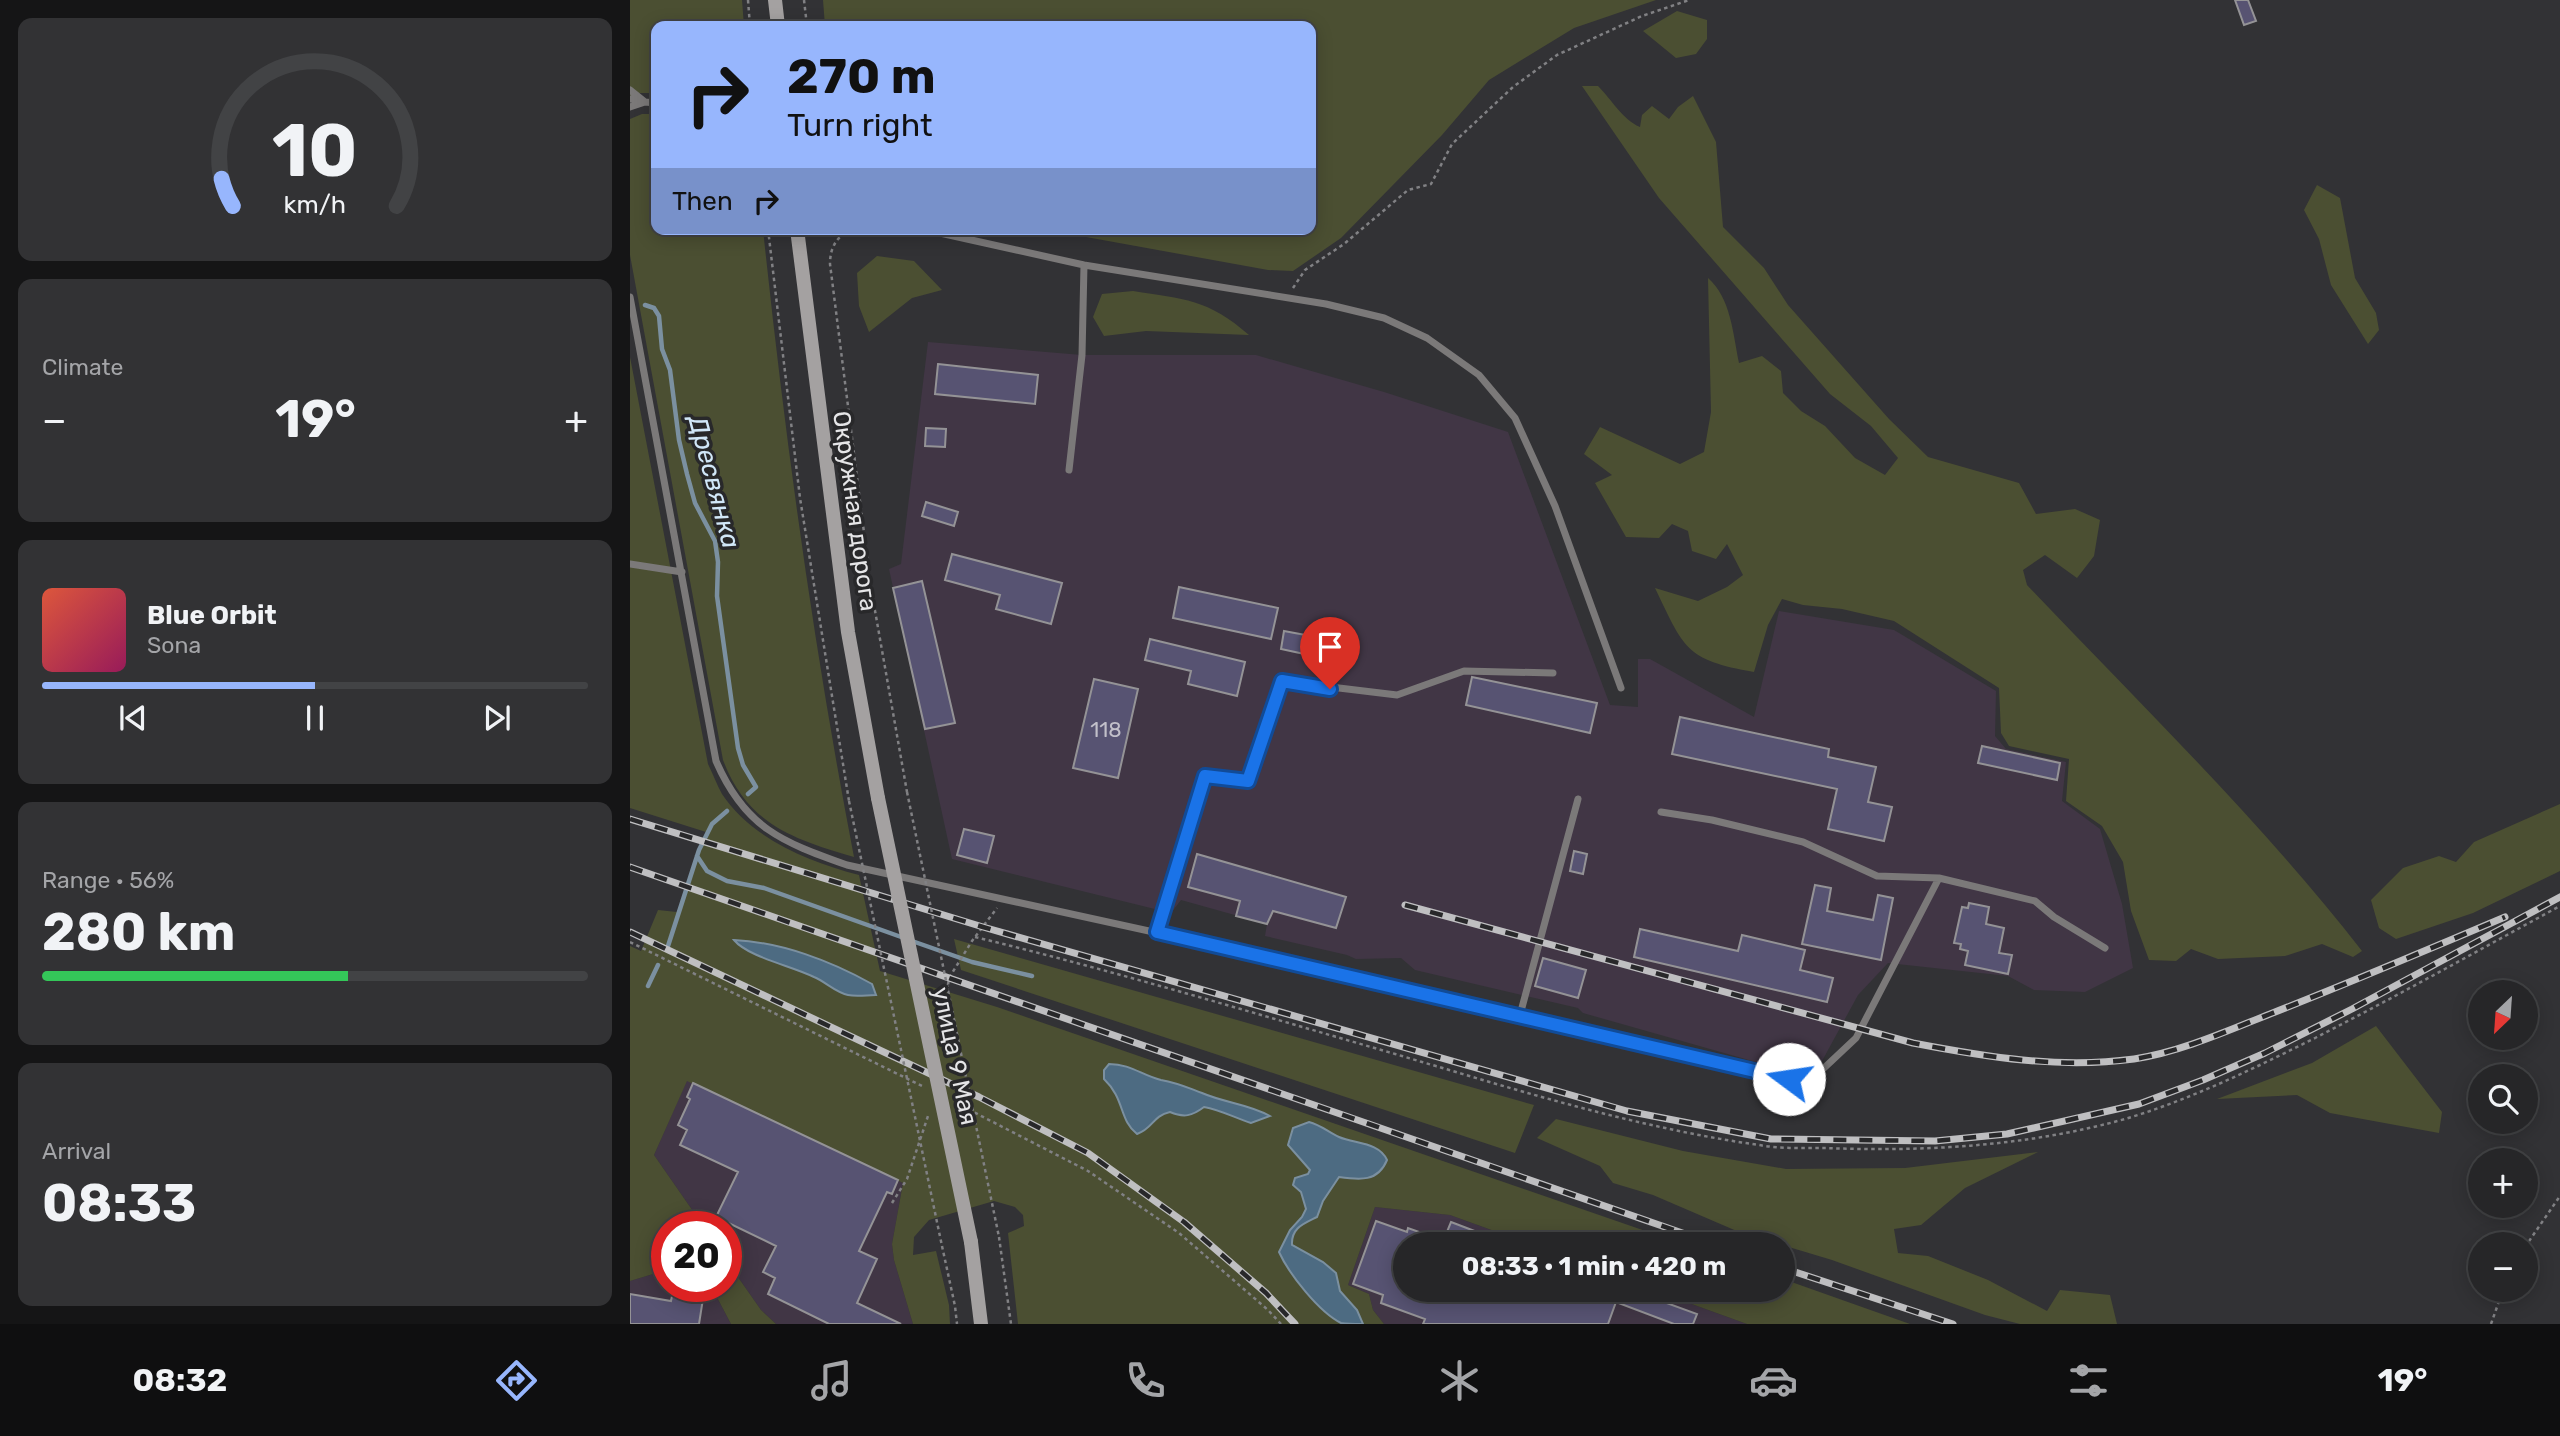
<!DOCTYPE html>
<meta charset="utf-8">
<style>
:root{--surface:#262628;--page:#323234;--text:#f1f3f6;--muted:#a4a5a8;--line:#424345;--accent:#97b6fd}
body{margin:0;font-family:Rubik,sans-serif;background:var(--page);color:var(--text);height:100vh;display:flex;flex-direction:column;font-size:26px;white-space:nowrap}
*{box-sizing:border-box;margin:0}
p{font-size:23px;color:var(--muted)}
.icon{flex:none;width:38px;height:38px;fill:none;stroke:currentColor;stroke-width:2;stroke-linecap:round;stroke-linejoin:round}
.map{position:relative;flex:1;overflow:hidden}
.drawer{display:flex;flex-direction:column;gap:18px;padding:18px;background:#151516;width:630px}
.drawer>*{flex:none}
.hud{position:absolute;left:21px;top:21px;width:665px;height:214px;border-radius:14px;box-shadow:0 4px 18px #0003,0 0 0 2px var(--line);background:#97b6fd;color:#111;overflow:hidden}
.needle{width:46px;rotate:205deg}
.tools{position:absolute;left:1838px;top:980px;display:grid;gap:14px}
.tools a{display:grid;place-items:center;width:70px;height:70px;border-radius:50%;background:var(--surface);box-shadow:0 4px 18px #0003,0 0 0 2px var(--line);font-size:35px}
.speed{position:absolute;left:21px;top:1211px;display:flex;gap:14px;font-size:35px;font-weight:700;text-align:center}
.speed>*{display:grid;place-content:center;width:91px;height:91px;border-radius:50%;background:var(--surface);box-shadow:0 4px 18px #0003,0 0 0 2px var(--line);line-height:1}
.speed .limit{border:10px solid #d22;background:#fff;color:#111}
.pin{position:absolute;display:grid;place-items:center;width:60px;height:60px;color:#fff;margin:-72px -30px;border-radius:50% 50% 50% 0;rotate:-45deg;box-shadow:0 0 7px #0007}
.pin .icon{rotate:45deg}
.me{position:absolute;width:77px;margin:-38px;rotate:284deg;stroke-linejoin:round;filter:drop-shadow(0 0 5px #0008)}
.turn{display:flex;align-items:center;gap:24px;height:147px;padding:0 21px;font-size:32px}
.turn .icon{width:91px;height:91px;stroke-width:2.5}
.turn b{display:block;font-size:49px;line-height:60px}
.then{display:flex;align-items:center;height:66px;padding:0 21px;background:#0003;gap:14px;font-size:26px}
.big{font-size:52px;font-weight:700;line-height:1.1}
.drawer .widget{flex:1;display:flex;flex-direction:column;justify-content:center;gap:10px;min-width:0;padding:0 24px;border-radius:14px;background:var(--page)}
.drawer .dial{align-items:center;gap:0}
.dial svg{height:182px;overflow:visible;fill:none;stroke:var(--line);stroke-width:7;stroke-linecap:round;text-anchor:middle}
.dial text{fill:var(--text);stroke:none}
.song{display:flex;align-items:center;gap:21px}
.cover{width:84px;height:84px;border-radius:10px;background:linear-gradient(135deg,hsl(10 70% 55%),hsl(330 70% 35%))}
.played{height:7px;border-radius:4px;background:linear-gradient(90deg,var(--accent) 50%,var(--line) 50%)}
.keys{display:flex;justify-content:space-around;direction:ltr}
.heat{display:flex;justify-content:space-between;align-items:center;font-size:38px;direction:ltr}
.charge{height:10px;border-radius:5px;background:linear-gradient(90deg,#34c759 56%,var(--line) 0)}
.trip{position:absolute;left:763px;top:1232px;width:402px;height:70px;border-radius:35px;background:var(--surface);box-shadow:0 4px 18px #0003,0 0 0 2px var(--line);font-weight:700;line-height:70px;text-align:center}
.dock{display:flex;height:112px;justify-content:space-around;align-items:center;background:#0f0f10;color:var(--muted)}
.dock .icon{width:49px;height:49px}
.dock .selected{color:var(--accent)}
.dock b{font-size:32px;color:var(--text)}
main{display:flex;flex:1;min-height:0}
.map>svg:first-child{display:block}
</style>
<main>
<section class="drawer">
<div class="widget dial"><svg viewBox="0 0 100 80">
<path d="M14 69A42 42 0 1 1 86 69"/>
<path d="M14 69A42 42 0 0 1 9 57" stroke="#97b6fd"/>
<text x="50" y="56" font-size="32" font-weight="700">10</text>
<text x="50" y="72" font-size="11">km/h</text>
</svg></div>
<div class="widget"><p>Climate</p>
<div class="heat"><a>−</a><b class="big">19°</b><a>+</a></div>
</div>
<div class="widget">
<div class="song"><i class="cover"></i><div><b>Blue Orbit</b><p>Sona</p></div></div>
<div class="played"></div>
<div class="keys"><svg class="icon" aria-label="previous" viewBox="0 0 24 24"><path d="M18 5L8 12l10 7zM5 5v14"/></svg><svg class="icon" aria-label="pause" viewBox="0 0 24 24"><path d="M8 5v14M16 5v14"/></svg><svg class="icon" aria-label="next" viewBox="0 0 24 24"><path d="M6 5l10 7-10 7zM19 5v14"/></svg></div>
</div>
<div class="widget"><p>Range · 56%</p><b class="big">280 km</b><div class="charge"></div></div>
<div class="widget"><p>Arrival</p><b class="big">08:33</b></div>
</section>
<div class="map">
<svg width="1930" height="1324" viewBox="0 0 1930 1324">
<rect width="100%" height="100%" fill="#323235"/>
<!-- industrial -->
<path fill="#413645" d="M298,342l154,13h174l128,37 124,40 102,273 28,2v-48h12l104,58 25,-106 115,19 102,61 -1,45 11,13 60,13 -4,39 38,28 22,75 11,64 -48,24 -51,-2 -26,-14 -120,-13 -30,32 -36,66 -59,3 -180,-51 -5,-5 -163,-38 -14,-12 -45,1 -9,-4 -82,-19 2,-12 -86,-24 -10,13 -219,-54 -63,-290 12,-5z
M57,1080l216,103 -11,61 2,16 19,64h-137l-15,-14 -35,-50v-33h-22l-50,-72z
M745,1207l75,8 80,29h-125v46h248l94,34h-363l-11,-14 -4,-16 -21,-9z
M23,1274l14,1v11h44l20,38h-101v-43z"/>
<!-- green -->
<path fill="#4b4f32" d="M0,0h112l2,26h-88v67h-16l-10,5z
M193,0h833l-82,28 -85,52 -47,55 -101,103 -48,33 -25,-1 -226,-41h269v-203h-486z
M1047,11l30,9v19l-11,15 -20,4 -33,-27z
M952,86h16c14,14 24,33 42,41l2,-12 10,-9 17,13 9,-12 15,-11 23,46 7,85 41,41 24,37 101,114 39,38 91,26 17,31 39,-5 25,11 -6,36 -17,22 -32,-23 -22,15 4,15c114,120 233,235 335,366l-9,6 -31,-13 -37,12 -67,3 -27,-10 -15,12 -27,-1 -18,-49 -8,-49 -21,-36 -36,-25 3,-42 -60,-13 -8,-13 -2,-45 -105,-67 -52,-12 -39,-4 -21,-6 -14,26 -14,47c-69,-12 -70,-24 -99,-84l43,13 29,-14 16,-12 -16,-31 -11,15 -24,-8 -4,-20 -16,-7 -13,14 -33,-1 -31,-54 17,-8 -28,-21 16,-27 80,37 24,-12 7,-40 -3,-134c23,20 25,56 31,85l23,-7 19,15 2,22 18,18 24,15 30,32 30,17 13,-17 -27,-32 -41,-32 -171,-196z
M12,114h14v115h107c22,210 51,421 91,628 -61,-18 -107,-33 -131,-97l-93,-505v-136z
M1687,185l23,13 15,80 21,35 3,17 -11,14 -37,-59 -12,-46 -15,-29z
M247,256l37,5 28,29 -30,8 -43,34 -10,-26 -2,-33z
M503,291c51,8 75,8 116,44l-103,-4 -42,5 -11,-19 9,-23z
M0,357l78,407c5,10 9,21 14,30 30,45 87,68 137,81l21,96 117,36 686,237h-153l-80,-29 -75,-8 -27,78 21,9 4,16 11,14h-366l-10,-91 16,-7 -1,-11 -8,-8 -21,-6 -65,19 -15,17 -1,18 23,-4 13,54 1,19h-37l-19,-64 -2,-16 11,-61 -216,-102 -33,74 50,72h-37v48l-14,-1 -23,7v-335l11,5 17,-41 19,2 29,-80 -76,-24z
M1930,804v67l-87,42 -77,26 -17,-11 -8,-28 32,-32 36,-12 17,6 18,-20z
M324,939l580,166 -19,48 -554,-183z
M1746,1026l66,86 -3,21 -109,-20 -33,-18 -80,4 95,-36z
M926,1119l127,32 103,18 119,-1 133,-16 -73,36 -44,37 -27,4 4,24 30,3 60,24 59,31 13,-21 50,5 7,29h-97l-35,-9 -153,-55 -93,-28 -86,-37 -40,-12 -13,-17 -63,-28z
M96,1260l35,50 15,14h-45l-20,-38h15z
M1153,1279l127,45h-163l-94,-34h130z"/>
<!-- water -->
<path fill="#4d6b82" stroke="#7b90a0" stroke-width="2" d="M104,940c47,2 97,21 138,44l4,11c-9,0 -19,2 -28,0 -13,-3 -22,-13 -34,-18 -22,-11 -66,-20 -80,-37z
M479,1064c22,0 32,11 52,16 17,3 25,7 41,13 23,10 47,11 68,23l-19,7c-16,-5 -30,-13 -47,-16 -12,9 -20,11 -34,5 -18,4 -16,16 -33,22 -18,-14 -12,-35 -33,-55v-9z
M679,1122c12,3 19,10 30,15 16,7 40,5 48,23 -9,22 -27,20 -48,17l-16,24 -6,16c-14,7 -26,11 -25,28l31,17 13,11 4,18 17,19 6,14c-6,0 -16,0 -22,-1 -22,-11 -52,-49 -62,-71l11,-22 12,-13 4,-8 -5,-17 -8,-7 2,-7 13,-4 2,-4 -22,-25 5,-17z"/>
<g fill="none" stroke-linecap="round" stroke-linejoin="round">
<!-- stream -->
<path stroke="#7b90a0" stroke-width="4.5" d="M15,305l9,3 5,8 3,33 8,21 9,70 8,34 8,29 20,38 3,21 -1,34 21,152 5,17 13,22 -8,7
M67,856l10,15 20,10 37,7 140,50
M282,941l60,21 60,14
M38,946l31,-96 13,-26 15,-13
M18,986l10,-21"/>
</g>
<!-- building -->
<path fill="#575372" stroke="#949396" stroke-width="2" d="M1605,0h13l8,21 -12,4z
M308,364l100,11 -3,29 -100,-10z
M296,428l20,1 -1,18 -20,-1z
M296,502l32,10 -4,14 -32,-10z
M322,554l110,29 -11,41 -55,-15 4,-14 -55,-15z
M292,581l33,142 -30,6 -32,-141z
M549,587l99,21 -7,31 -98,-21z
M654,631l43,8 -4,19 -42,-9z
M520,639l95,23 -8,34 -49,-12 3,-13 -46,-11z
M842,677l125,26 -7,30 -124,-28z
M464,679l44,10 -20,89 -45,-10z
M1050,717l149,32 -1,8 48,10 -8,35 24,5 -8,34 -56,-12 9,-40 -165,-35z
M1352,746l78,17 -3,17 -79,-17z
M334,829l30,7 -7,27 -30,-8z
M944,851l13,3 -4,20 -13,-3z
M567,854l149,43 -10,31 -63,-17 -6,13 -31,-8 4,-15 -52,-14z
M1185,885l16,3 -4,23 46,9 5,-25 15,3 -12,62 -79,-16z
M1339,903l20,4 -3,17 18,4 -5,25 13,2 -4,19 -43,-9 3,-14 -8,-2 1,-5 -7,-1 8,-36 6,1z
M1010,929l98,22 4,-16 63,15 -5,20 33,8 -6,24 -193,-45z
M913,958l43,12 -8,28 -43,-12z
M63,1083l205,97 -6,14 -5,-2 -28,59 18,8 -20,44 44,21h-72l-61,-30 7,-16 -12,-6 13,-26 -60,-29 22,-45 -58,-27 7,-15 -9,-5 12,-26 -3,-2z
M746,1221l31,11 1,-4 42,15 -45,1v46h226l66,24 -4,10h-19l-58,-22 -8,22h-185l2,-5 -44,-16 2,-8 -30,-11z
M821,1222l55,21v1h-46l-16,-5z
M44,1286h31l-6,38h-69v-30l41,7z"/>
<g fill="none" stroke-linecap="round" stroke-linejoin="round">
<!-- path -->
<path stroke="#818184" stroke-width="2.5" stroke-dasharray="3.5 3.5" stroke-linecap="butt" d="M118,0l2,26
M174,0l3,26
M138,229l32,269 49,303
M221,229c-15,8 -21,19 -21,35l41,324 36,204
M663,288l12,-18 39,-26 64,-54 23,-6 21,-40 61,-57 44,-32 85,-39 47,-16
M345,937c144,35 285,78 427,119 118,35 236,72 357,89 22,4 45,3 67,3 99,4 203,-2 299,-29 67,-20 130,-51 192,-82 82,-42 162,-87 243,-131
M0,942l292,144
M312,1026l7,-48 23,-37 25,-33
M326,1103l132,68 91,62 89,77 13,14
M262,1203l15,-24 21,-63
M369,1237l12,87
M312,1246l13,60 2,18
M1895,1247l35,-51
M1861,1324l12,-34"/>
<!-- service -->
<path stroke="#7b7979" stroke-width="7" d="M0,90l15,12 -15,-3
M0,107l15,-5 11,1
M292,229l162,36 242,39 58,14 43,20 52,37 36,43 40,88 66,182
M0,297l86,464c29,67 66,81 131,104l375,82 567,132 34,-10 33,-31 83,-160 96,23 19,16 51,31
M439,470l13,-115 2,-90
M0,564l52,8
M1031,812l51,8 91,22 74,34 62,2
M527,932l48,-156 42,5 34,-100 116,14 67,-24 89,2
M890,1015l58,-216"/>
<!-- secondary -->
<path stroke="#a4a1a1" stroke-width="14" d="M145,0l3,26
M167,229l51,403 30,166
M341,1242l10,82"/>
<defs>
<path id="rail" d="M0,819l353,108 644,184 144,28 164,2 72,-7 132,-30 64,-24 62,-27 87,-44 208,-112
M0,867l1084,377
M775,905l508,138c73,14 146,26 221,16 46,-7 93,-28 136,-45 79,-31 157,-64 235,-97
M0,932l349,165 109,56 96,69 82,71 29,31
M1153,1268l170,56"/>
</defs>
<!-- rail casing -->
<use href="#rail" stroke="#bfbfc1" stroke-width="7"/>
<!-- rail -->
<use href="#rail" stroke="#28282a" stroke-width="4.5" stroke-dasharray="13" stroke-linecap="butt"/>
<!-- path-bridge -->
<path stroke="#818184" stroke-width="2.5" stroke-dasharray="3.5 3.5" stroke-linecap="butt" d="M277,792l92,445
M219,801l93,445"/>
<!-- secondary-bridge -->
<path stroke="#a4a1a1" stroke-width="14" d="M248,798l93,444"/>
</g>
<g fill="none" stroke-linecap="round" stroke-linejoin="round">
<defs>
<path id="route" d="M700,689l-48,-8 -34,100 -43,-5 -48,156 632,147"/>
</defs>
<!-- route casing -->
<use href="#route" stroke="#114b97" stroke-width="18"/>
<!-- route -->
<use href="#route" stroke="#1a73e8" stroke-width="12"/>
</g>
<g text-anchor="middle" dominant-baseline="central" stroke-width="7" stroke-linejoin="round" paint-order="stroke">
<!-- number labels -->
<g font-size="21" fill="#c2c0ca">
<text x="476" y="729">118</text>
</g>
<!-- street labels -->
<g font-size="24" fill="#e5e5e7" stroke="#28282a">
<text transform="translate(225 511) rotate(82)">Окружная дорога</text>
<text transform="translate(325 1056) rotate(78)">улица 9 Мая</text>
</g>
<!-- water labels -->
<g font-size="26" font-style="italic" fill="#d1e7f8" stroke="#28282a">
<text transform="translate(84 482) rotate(75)">Дресвянка</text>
</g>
</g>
</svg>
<div class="tools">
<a><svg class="needle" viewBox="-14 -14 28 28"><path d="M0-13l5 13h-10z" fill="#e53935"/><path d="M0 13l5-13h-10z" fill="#a4a5a8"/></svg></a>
<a><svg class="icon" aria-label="search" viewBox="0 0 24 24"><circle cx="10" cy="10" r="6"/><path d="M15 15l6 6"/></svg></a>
<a>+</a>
<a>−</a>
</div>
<div class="speed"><div class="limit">20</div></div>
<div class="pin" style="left:700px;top:689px;background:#d93025"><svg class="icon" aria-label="arrive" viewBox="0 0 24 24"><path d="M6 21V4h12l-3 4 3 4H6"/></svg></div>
<svg class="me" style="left:1159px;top:1079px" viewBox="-20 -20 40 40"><circle r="19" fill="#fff"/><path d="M0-13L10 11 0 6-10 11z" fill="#1a73e8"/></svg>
<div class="trip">08:33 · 1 min · 420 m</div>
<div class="hud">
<div class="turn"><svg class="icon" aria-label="right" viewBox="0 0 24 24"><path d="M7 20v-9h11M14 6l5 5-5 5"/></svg><div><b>270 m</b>Turn right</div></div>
<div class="then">Then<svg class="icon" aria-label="right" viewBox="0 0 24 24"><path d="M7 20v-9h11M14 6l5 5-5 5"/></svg></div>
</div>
</div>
</main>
<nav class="dock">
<b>08:32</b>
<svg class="icon selected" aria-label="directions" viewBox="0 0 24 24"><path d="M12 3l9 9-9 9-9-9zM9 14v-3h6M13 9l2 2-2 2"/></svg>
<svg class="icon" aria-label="music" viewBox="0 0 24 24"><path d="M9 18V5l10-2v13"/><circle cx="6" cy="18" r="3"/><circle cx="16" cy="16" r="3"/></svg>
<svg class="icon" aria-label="phone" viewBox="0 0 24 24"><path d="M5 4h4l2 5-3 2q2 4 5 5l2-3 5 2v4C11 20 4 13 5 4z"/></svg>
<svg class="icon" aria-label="climate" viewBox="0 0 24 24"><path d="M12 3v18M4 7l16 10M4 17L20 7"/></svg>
<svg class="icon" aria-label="car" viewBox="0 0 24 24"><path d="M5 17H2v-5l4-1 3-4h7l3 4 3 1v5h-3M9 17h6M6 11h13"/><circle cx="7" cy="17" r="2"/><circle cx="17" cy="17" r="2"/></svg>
<svg class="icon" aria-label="filters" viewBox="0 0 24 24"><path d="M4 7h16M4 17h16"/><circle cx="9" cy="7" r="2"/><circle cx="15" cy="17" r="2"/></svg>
<b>19°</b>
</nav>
